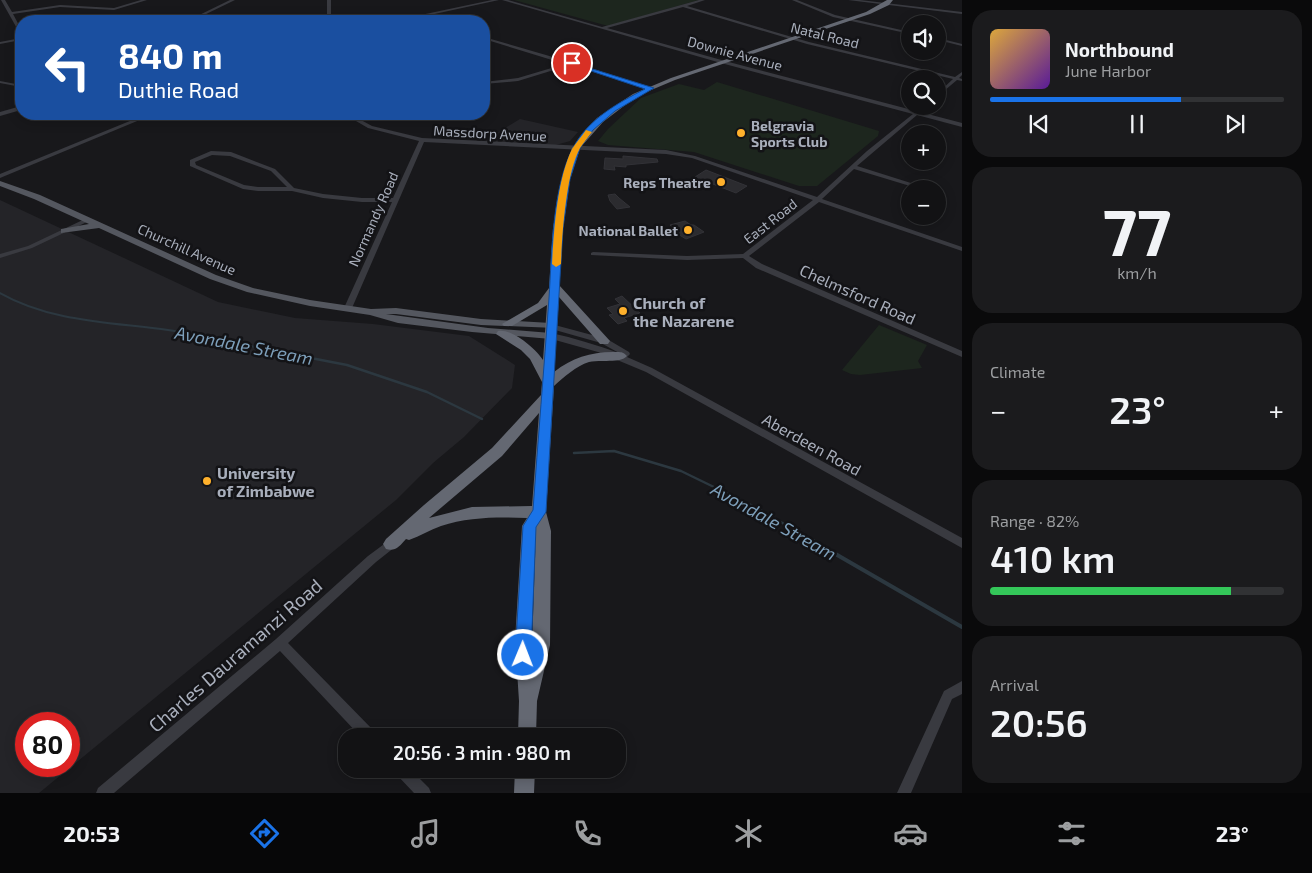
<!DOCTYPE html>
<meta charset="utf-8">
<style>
:root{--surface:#121214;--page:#1b1b1d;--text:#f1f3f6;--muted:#9c9ea0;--line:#313234;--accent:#1a73e8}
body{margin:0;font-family:"Exo 2",sans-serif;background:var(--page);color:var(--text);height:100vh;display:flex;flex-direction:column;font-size:19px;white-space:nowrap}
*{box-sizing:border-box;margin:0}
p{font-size:16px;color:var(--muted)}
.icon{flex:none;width:28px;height:28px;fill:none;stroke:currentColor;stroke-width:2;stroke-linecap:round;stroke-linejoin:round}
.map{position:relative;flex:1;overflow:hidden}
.panel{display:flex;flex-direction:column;gap:10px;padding:10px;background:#0a0a0b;width:350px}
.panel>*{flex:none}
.guide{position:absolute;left:15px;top:15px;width:475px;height:105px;border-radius:20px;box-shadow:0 2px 12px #0003,0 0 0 1px var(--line);background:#1a4fa0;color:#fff;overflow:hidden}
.fabs{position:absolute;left:901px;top:15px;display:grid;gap:10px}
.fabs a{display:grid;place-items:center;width:45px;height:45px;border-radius:50%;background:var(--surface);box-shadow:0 2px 12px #0003,0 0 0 1px var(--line);font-size:25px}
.speed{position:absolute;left:15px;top:712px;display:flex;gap:10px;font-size:25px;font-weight:700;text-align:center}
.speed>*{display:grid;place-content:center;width:65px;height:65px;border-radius:50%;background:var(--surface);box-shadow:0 2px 12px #0003,0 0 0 1px var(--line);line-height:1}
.speed .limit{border:8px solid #d22;background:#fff;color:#111}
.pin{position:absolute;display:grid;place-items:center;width:42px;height:42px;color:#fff;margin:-21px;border:2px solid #fff;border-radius:50%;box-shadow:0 1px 5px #0007}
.me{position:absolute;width:55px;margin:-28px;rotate:1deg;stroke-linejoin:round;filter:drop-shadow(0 0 4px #0008)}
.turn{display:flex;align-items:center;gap:18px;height:105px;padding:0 20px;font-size:22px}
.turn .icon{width:65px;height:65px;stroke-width:2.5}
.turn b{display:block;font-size:35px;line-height:42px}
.big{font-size:38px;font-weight:600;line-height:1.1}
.panel .tile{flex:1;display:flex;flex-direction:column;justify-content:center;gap:8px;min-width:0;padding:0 18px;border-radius:20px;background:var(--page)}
.panel .dial{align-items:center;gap:0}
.dial b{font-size:65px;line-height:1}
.song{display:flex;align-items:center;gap:15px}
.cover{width:60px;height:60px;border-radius:8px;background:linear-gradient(135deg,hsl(40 70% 55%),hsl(270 70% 35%))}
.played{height:5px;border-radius:2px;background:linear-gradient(90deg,var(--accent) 65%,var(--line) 65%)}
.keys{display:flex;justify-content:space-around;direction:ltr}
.heat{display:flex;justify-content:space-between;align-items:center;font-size:28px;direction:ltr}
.charge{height:8px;border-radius:4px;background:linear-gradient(90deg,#34c759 82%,var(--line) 0)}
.trip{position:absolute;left:338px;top:728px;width:288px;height:50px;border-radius:20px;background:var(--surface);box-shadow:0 2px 12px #0003,0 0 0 1px var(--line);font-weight:600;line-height:50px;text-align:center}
.tabs{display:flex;height:80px;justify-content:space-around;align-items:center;background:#070708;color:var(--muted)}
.tabs .icon{width:35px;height:35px}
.tabs .current{color:var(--accent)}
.tabs b{font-size:22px;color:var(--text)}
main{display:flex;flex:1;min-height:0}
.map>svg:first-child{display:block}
</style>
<main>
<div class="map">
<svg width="962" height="793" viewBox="0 0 962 793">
<rect width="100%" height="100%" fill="#18181b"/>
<!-- built -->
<path fill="#242428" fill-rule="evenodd" d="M520,119l58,13 -8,9 -18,5 -70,-4z
M0,200l218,102 77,16 78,6 96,12 46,29 -3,23 -48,49 -31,26 -37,37 -357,293h-39zM26,724h43v42h-43z"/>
<!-- green -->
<path fill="#1d261e" d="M514,0h185l-91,26z
M717,82l162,49 -1,5 -61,50h-18l-105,-34 -86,-7 -10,-4 10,-12 33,-31 38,-14 25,6z
M879,325l48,20 -9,16 4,7 -62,7 -9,-1 -9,-4z"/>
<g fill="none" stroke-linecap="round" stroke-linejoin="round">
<!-- stream-far2 -->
<path stroke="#2c3840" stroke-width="2" d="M0,293c51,29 111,29 168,37 32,5 65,13 98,19"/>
<!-- stream-far1 -->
<path stroke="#2c3840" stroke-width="2.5" d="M259,348l88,17 80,27 55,27
M574,453l40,-2 67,20 74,36 60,35"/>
<!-- stream -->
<path stroke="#2c3840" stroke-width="4" d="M813,541l149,86"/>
</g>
<!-- building -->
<path fill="#2b2b2f" stroke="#323237" d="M623,156l34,3 1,3 -32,3v2l-12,-1 1,4 -11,-1 1,-11 18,1z
M706,170l41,16 -11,7 -41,-16z
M615,194l4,4 11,9 -13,2 -7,-8 -2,-6z
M685,221l6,4h3l10,7 -18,7 -13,-8 3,-1 -6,-5z
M622,296l18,17 -16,5 3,3 -9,3 -9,-9 4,-1 -6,-6 13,-4 -5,-5z"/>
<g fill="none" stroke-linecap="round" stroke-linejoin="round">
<!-- minor -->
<path fill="#393a40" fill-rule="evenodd" d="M1,0h4l7,12 48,-7 54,3 27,-8h6l-33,10 -54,-3 -47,7 8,15v4l-2,-1z
M230,0h5l-33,16 24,5 -27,-3 -7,3h-5z
M327,0h4v21h-4z
M492,0h7l-83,18 -38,3 38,-5z
M502,0h6l94,27 97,-27h6l-18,6 122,36 146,35 7,-5v3l-3,3 3,1v2l-5,-1 -19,16v-3l15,-14 -146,-35 -124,-37 -76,21 118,33 191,50 6,-5h5l-7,6 42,11v4l-45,-12 -60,51 57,18v2h-4l-56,-17 -32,30 140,48v4l-143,-49 -70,54 13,8 200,87v6l-206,-89 -13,-10 -56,2 -96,-5v-2l2,-1 94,4 56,-2 70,-54 -121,-42 -26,-4 -242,-12 -72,166 -4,2 -4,-2 48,-106h-30l-39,-4 -31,-7h-34l-15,-2 -53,-23v-6l21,-9 20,1 44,17 19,19 29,6 39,4h31l26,-57 -51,-13 -24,-14h6l22,12 50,12 244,12 29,6 122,41 50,-46 46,-37 -192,-51zM212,155l18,1 41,15 16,16h-29l-14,-2 -48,-20 -1,-3z
M792,0h5l38,15 75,17v2l-77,-17z
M848,0h12l102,12v2z
M484,37l86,25h4v1l79,25 -4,1 -79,-24 -52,16 -34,3v-2l34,-4 47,-14 -81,-25z
M21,38v2l-21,4v-2z
M938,38l24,6v2l-24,-6z
M0,81l21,4v2l-21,-4z
M21,106v4l-21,6v-4z
M147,114h7l-154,64v-4z
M87,218l3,2 -1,1 -57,27 -32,10v-4l28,-8z
M548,324h3l56,15 22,13 1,2 -3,3 25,11 310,170v10l-316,-176 -48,-20 -50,-14 -1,-2 4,-3c23,5 46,12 68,20l-18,-10 -53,-15 -1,-2z
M391,539l4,2 1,3 -1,3 -19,15 -88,81 86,88 1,5h-15l-80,-85 -166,142h-18l2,-5 178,-149 92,-83z
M962,681v13l-10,5 -41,94h-14l47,-102z
M394,769h16l19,19 2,5h-17l-18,-19z"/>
<!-- major -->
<path fill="#54575f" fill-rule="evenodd" d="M0,181l40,14 176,80 37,13 57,12 61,9 25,-1 85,11 70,4 4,1 1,2 -1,2 -74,-3 -85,-11h-10l102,14 63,5 5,3 -5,3 -79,-7 -74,-9 -28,-8 -60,-9 -63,-14 -37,-13 -111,-51 -38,5v-4l28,-5 -55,-25 -34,-13z"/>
<!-- highway -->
<path fill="#646872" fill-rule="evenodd" d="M887,0h6l-4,5 -19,9 -195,66 -38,16 -34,26 -23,26 -10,31 -7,49 -4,57 51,56 -2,3h-8l-41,-47 -5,75c18,-14 36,-20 59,-20 6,0 10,-1 14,4 -7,8 -27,3 -38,6 -13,4 -25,15 -35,24l-8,126 5,19 -1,114 -13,56 -1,35h-18l1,-35 -4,-61 7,-114 5,-8c-29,-1 -59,-1 -86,8 -11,4 -21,10 -32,14l-3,-1c-6,7 -11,13 -20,10l-3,-5 3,-5 38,-34 68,-57 49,-53 1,-13 -12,-23 -9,-9 -25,-16 2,-3c14,-3 38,18 45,29l4,-55 -35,21h-8l-2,-2 36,-21 11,-15 4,-60 9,-49 10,-31 25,-30 36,-24 38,-16 195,-66zM539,413l-7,93 -60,1 -43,11 73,-62zM536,530l-4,115v2l-1,-7z
M515,769h20l-1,24h-20z"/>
</g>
<!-- route -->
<path fill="#1a73e8" stroke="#114b97" d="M570,62l84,26 -39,23 -22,19 -13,18 -10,31 -7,49 -17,284 -10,15 -5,128 -2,5 -6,3 -5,-3 -3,-5 8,-129 10,-16c5,-70 11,-141 16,-212 3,-45 3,-110 24,-150 15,-29 45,-45 72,-59l-75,-25z"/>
<!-- slow -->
<path fill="#f59e0b" d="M586,130l6,2c-4,5 -8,10 -12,16 -14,25 -18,86 -19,116l-5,3 -4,-3c2,-34 5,-84 20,-115 4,-6 10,-13 14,-19z"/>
<!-- markers -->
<g fill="#ffb12c" stroke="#131316" stroke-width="2">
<circle cx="741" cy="133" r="5"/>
<circle cx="721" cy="182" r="5"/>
<circle cx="688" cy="230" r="5"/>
<circle cx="623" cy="311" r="5"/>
<circle cx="207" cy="481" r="5"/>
</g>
<g text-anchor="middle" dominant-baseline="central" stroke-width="5" stroke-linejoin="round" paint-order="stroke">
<!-- far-street labels -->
<g font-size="14" fill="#a9afbc" stroke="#131316">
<text transform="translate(825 35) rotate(14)">Natal Road</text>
<text transform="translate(735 53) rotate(15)">Downie Avenue</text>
<text transform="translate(490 133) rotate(3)">Massdorp Avenue</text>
<text transform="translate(373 219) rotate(-66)">Normandy Road</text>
<text transform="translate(770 221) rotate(-38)">East Road</text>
<text transform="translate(187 249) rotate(24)">Churchill Avenue</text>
</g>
<!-- far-poi labels -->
<g font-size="14" font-weight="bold" fill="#a9afbc" stroke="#131316" text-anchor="end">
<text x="751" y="125" text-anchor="start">Belgravia<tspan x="751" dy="16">Sports Club</tspan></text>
<text x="711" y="182">Reps Theatre</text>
<text x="678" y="230">National Ballet</text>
</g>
<!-- street labels -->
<g font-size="16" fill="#a9afbc" stroke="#131316">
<text transform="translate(858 294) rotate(24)">Chelmsford Road</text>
<text transform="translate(812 444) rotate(29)">Aberdeen Road</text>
</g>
<!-- poi labels -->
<g font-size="16" font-weight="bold" fill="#a9afbc" stroke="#131316" text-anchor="start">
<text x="633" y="302">Church of<tspan x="633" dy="18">the Nazarene</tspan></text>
<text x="217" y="472">University<tspan x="217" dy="18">of Zimbabwe</tspan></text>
</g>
<!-- water labels -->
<g font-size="18" font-style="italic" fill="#7d9fba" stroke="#131316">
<text transform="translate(244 345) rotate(11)">Avondale Stream</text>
<text transform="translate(774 521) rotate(29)">Avondale Stream</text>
</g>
<!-- near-street labels -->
<g font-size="19" fill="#a9afbc" stroke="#131316">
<text transform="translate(235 655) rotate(-41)">Charles Dauramanzi Road</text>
</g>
</g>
</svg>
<div class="fabs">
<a><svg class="icon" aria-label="sound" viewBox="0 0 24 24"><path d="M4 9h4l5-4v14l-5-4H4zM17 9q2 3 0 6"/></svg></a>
<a><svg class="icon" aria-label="search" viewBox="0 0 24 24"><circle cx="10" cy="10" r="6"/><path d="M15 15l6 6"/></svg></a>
<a>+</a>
<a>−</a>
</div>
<div class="speed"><div class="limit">80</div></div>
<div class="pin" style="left:572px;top:63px;background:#d93025"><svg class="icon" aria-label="arrive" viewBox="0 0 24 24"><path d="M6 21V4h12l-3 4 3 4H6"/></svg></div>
<svg class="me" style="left:523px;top:655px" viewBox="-20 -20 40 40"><circle r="17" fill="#1a73e8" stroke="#fff" stroke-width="3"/><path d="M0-11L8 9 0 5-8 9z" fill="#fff"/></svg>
<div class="trip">20:56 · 3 min · 980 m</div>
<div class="guide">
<div class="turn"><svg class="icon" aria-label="left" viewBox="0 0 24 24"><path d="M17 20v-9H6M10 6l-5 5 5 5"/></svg><div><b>840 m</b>Duthie Road</div></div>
</div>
</div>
<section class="panel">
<div class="tile">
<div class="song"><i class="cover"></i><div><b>Northbound</b><p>June Harbor</p></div></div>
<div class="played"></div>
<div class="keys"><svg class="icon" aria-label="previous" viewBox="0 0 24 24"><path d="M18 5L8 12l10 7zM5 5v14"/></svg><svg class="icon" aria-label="pause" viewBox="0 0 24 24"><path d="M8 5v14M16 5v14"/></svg><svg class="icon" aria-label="next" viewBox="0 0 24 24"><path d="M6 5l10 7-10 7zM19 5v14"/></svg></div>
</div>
<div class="tile dial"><b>77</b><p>km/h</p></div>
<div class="tile"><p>Climate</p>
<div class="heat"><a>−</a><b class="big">23°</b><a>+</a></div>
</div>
<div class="tile"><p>Range · 82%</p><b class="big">410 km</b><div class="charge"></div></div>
<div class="tile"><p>Arrival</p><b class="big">20:56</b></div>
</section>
</main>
<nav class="tabs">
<b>20:53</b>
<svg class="icon current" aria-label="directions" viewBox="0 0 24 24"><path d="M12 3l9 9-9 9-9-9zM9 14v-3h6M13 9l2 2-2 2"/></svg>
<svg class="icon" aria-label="music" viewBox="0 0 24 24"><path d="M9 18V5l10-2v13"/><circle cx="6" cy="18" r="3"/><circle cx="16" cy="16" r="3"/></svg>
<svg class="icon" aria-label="phone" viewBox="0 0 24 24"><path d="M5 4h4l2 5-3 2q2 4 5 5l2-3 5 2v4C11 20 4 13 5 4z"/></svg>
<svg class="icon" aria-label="climate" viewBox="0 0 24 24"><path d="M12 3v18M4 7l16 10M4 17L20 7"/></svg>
<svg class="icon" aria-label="car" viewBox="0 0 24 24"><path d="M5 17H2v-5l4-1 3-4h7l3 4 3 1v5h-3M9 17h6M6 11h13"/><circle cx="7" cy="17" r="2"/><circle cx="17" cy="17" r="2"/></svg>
<svg class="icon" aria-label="filters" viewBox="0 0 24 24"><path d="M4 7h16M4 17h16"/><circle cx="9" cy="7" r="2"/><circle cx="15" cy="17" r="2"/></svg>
<b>23°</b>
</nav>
